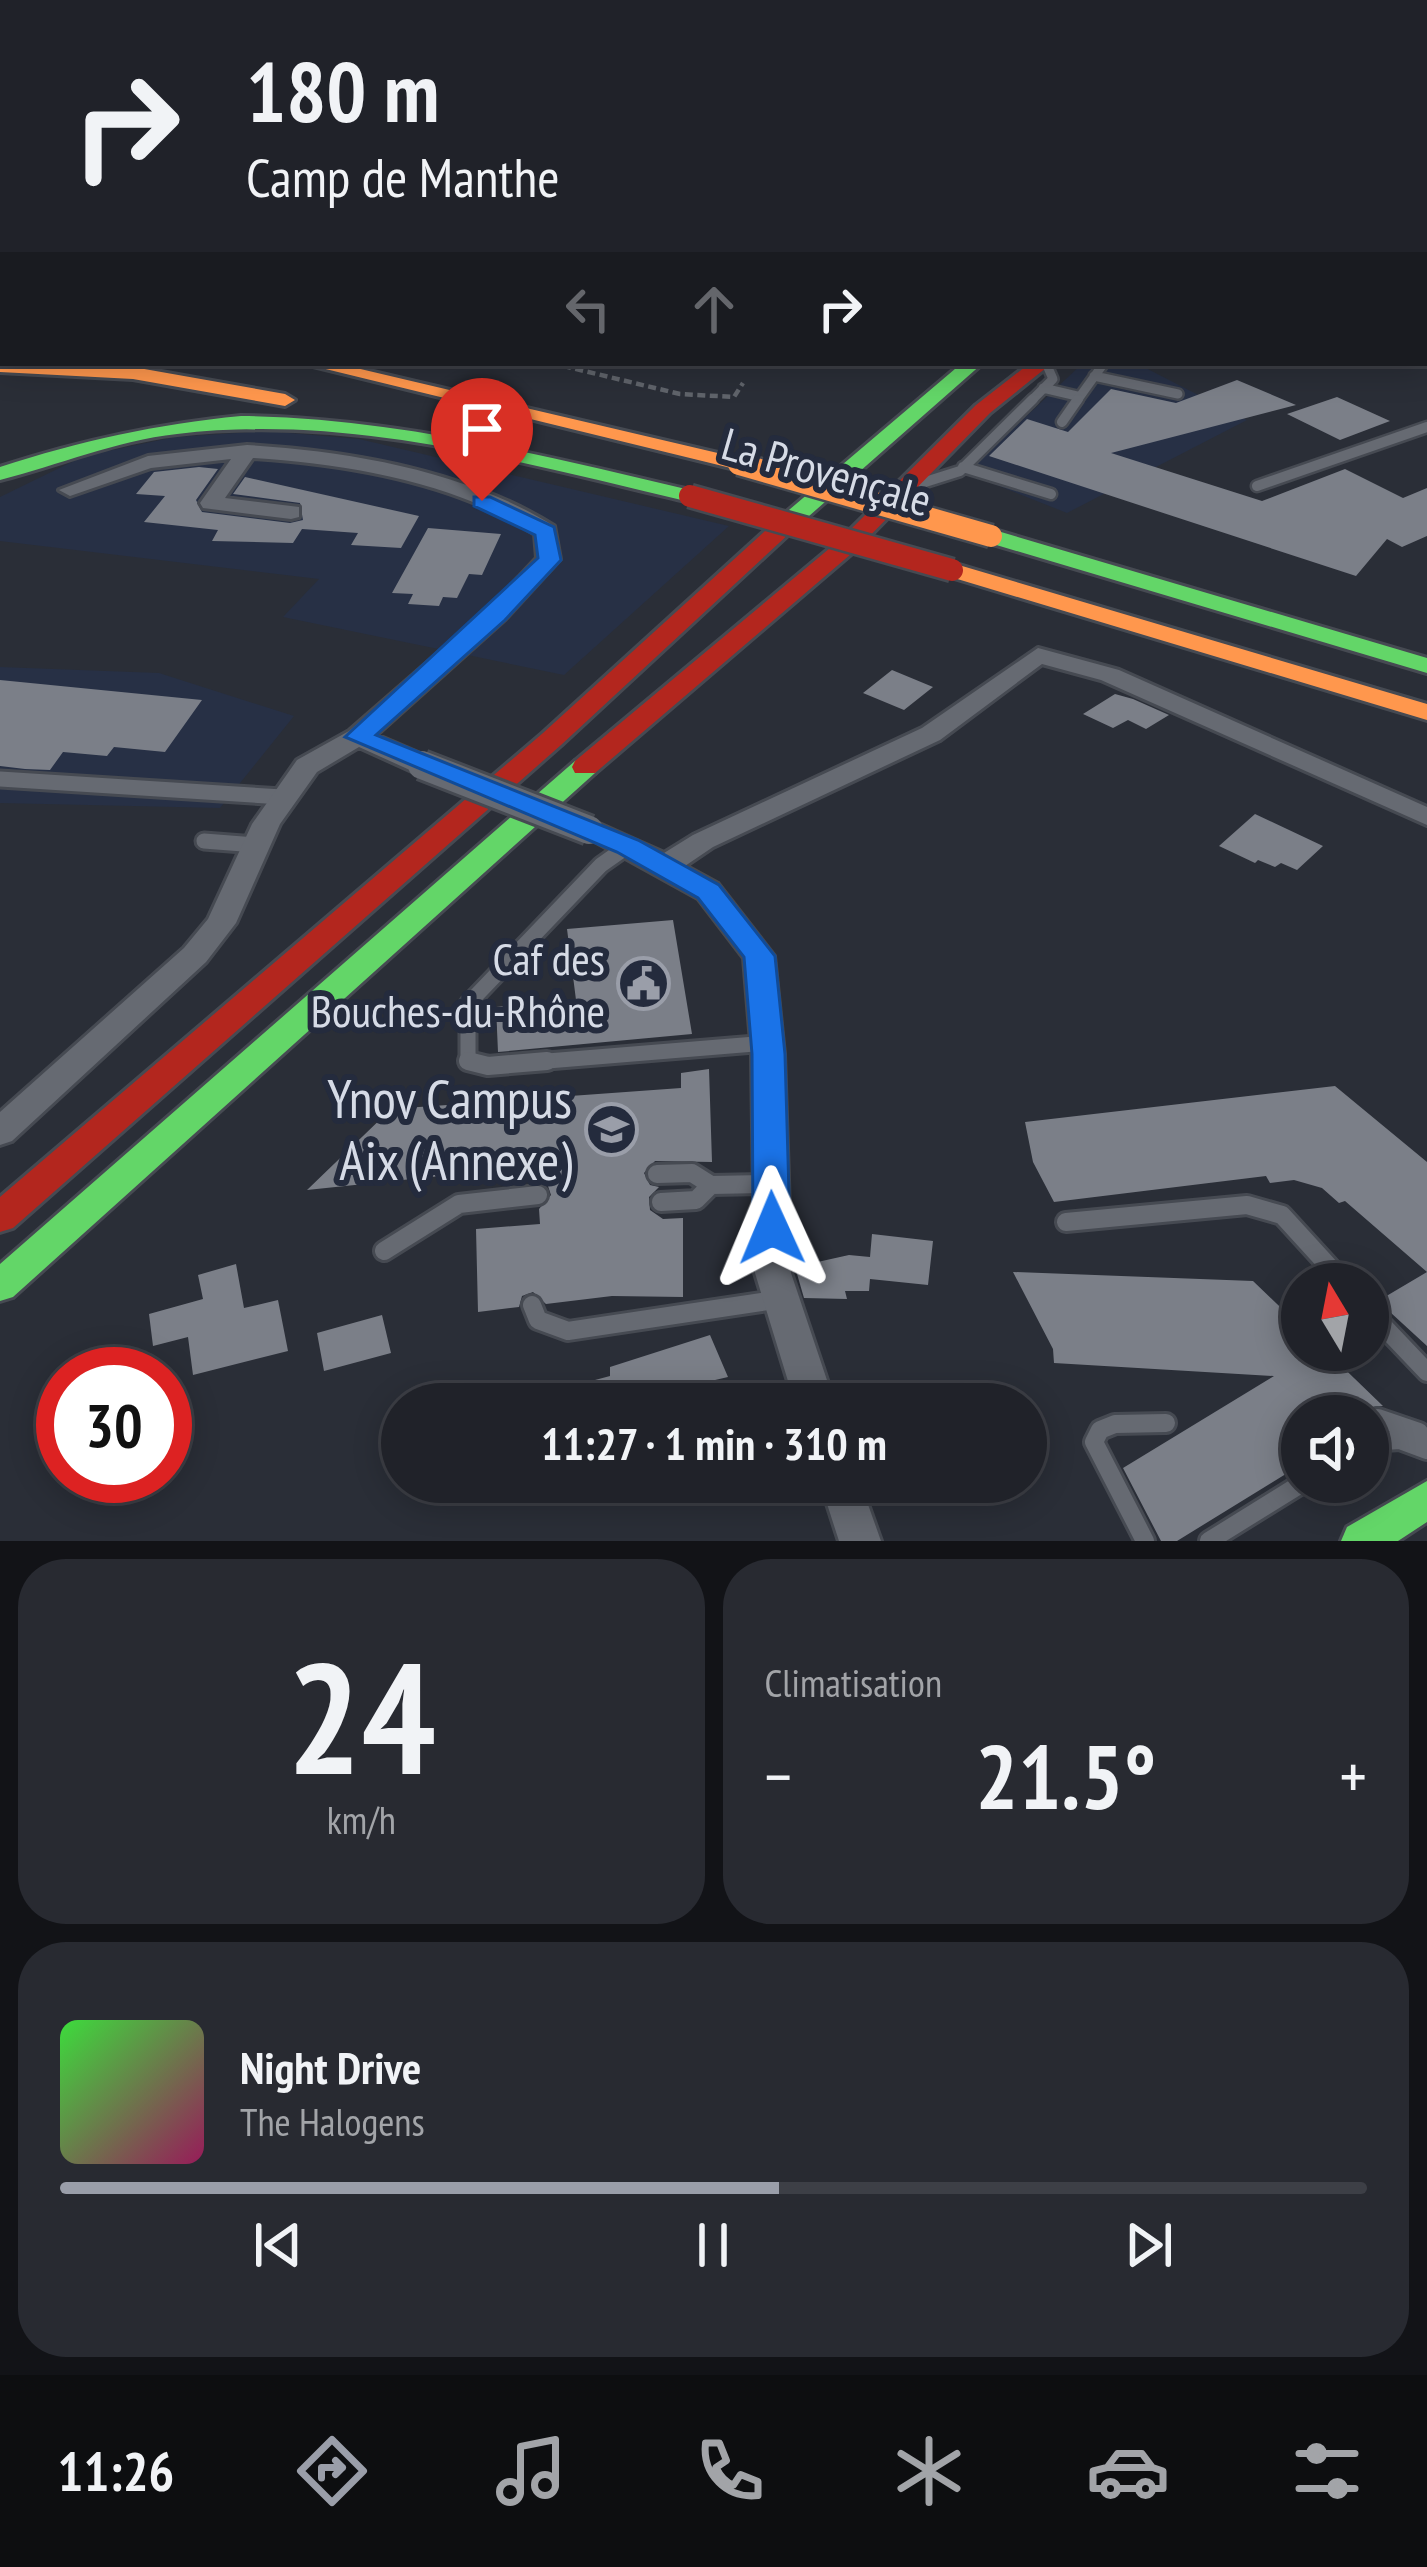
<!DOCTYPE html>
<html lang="fr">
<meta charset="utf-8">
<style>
:root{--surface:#202229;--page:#282a31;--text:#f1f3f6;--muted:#a2a4a8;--line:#3d3f46;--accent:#9a9ea9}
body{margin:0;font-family:"PT Sans Narrow",sans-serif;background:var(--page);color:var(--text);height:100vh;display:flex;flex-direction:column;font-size:45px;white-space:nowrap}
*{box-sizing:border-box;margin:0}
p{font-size:39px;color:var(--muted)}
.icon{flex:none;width:66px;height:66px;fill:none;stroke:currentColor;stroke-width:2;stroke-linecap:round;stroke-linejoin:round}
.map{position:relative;height:1541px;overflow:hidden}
.side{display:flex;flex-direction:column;gap:18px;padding:18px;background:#121317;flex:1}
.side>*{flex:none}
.hud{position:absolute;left:0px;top:0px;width:1428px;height:366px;box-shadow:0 6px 30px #0003,0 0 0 3px var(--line);background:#202229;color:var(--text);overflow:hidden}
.needle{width:78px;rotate:350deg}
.tools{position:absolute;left:1281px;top:1263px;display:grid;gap:24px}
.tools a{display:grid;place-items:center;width:108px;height:108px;border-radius:50%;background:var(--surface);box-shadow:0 6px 30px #0003,0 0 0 3px var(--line);font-size:60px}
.speed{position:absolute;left:36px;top:1347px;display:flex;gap:24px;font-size:60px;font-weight:700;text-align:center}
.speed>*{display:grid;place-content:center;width:156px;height:156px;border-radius:50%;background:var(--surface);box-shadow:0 6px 30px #0003,0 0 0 3px var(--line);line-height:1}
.speed .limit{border:18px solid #d22;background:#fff;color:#111}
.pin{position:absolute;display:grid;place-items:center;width:102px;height:102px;color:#fff;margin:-123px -51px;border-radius:50% 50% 50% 0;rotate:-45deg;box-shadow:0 0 12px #0007}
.pin .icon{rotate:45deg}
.me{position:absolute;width:132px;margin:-66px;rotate:359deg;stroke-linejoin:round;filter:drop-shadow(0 0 9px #0008)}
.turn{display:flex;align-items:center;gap:42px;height:252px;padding:0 48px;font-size:54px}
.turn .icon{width:156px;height:156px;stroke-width:2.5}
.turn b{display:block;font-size:84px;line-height:102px}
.lanes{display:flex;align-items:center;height:114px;padding:0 48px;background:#0003;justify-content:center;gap:60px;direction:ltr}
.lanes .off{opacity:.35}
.big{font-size:90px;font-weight:800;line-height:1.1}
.side .widget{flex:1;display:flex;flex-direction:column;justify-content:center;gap:18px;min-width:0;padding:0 42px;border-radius:48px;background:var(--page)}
.side .dial{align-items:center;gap:0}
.dial b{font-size:156px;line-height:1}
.song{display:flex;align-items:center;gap:36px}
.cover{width:144px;height:144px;border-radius:18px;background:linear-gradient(135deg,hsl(120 70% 55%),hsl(330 70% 35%))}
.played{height:12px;border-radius:6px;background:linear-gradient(90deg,var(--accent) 55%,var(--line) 55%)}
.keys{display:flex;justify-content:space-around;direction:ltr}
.heat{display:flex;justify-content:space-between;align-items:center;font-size:66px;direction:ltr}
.side .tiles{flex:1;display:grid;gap:18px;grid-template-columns:1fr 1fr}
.widget:last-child{grid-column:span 2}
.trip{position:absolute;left:381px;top:1383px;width:666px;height:120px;border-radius:60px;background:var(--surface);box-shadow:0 6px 30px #0003,0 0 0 3px var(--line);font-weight:800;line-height:120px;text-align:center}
.dock{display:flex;height:192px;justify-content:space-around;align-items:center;background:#0d0e10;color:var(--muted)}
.dock .icon{width:84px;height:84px}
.dock .on{color:var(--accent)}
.dock b{font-size:54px;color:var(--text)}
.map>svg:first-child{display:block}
</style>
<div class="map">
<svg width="1427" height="1541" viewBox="0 0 1427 1541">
<rect width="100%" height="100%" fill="#2a2e37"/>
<!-- built -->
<path fill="#273045" d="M1083,363h53l111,57 -180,93 -101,-40z
M266,431l93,8 370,87 -165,149 -281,-58 36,-38 -319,-38v-44l84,-41 91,-19z
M0,667l159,6 135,43 -74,92 -220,-5z"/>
<!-- building -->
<path fill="#7b7f88" d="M1237,380l59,25 -185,48 151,48 83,-32 58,29 24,-10v48l-25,11 -15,-8 -31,37 -367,-120 38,-37 41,13 43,-43 65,14z
M1337,397l53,24 -50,19 -53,-26z
M199,467l19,2 -22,31 6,12 88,11 13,-3 -3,-17 -67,-9 12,-17 174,39 -18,32 -50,-3 7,-12 -56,-4 -9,14 -81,-2 6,-11 -74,-8 21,-26 -29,-2 18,-22z
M428,528l73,6 -19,41 -13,-1 -12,24 -14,-1 -4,9 -31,-2 5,-10 -21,-1z
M892,670l41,17 -29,23 -41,-17z
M0,680l202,20 -37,52 -51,-5 -7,9 -44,-4 -13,18 -25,-1 -25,-3z
M1115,694l18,5 36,16 -23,14 -18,-9 -15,8 -30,-14z
M1255,814l68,32 -26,24 -16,-7 -6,4 -17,-7 -3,3 -36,-17z
M673,920l19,114 -194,18 -2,-45 80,-7 -9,-71z
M709,1069l3,93 -57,-1 -11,12 6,12 9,2 -10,10 1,13 13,9 20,-1v79l-71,-1 -66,8 -13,-12 -11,4 -3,11 -41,5 -2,-83 64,-5 -1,-15 12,-14 -3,-9 -12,-4 -1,-16 -228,24 84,-81 290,-21v-15z
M1335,1086l92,76v110l-82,-71 -6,2 -17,-15 -28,-8 -24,3 -4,-7 -212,26 -21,-40 -8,-40z
M872,1234l61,7 -5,44 -58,-6 -1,12h-24l2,8 -43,-1 -9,-31 54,-12 21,2z
M236,1264l8,44 34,-8 10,51 -95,24 -5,-38 -35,9 -4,-32 54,-15 -5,-24z
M1013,1272l240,9 49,47v22h23l58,56 -13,1 -5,9h-63v48l-125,77h-16l-38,-73 151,-92 -220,-13 -1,-14z
M1427,1272v74l-49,-45z
M382,1315l9,38 -67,18 -7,-38z
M710,1335l18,42 -73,17 4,10h-123l-1,-8 75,-20v-9z"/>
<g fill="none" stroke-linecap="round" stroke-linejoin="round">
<defs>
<path id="lane-far4" d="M314,0l112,3
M578,1l51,2
M826,2l19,1"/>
<path id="lane-far3" d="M1094,376l84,18
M1043,388l34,8
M1030,402l23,-23 -7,-16
M1076,402l28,-39"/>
<path id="lane-far2" d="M1062,422l16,-23
M963,467l88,27
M922,483l38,-12 73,-72
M1257,486l170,-59"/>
<path id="lane-far1" d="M0,779l282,18
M204,841l52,4
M480,1064l-12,-3v-57l133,-139 27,-19
M511,1064l256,-21"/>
<path id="lane" d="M468,1061l20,5 59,-5
M657,1174l35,-1 19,12
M661,1202l35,-2 15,-15 59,-1
M1066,1222l181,-17 35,10 63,69
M384,1251l75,-47 79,-9
M532,1305l6,15 30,11 213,-32
M1368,1310l59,62
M1378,1418l41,14 5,16
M1368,1442l32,-2 27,10
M1145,1541l-51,-99 6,-12 15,-6 51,-1
M1209,1541l95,-59"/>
<path id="street" d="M51,0h14l-16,3z
M1047,0h12l1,3h-12z
M1155,0h14l2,3h-14z
M1425,217l2,1v10l-2,-1z
M247,445c102,6 219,26 307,81l6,33 -55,60 -129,116 56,24 3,6 -3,6h-20l-53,-24 -42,25 -37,52 -44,99 -30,39 -194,179 -12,4v-33l184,-164 24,-29 44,-95 45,-64 52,-29 140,-122 48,-51 -2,-24c-80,-52 -188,-70 -282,-76l-28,40 74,9v10l-8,2 -88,-11 -3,-5 31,-44 -80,9 -81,28 -11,-6 89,-34z
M1038,648l81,22 308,137v18l-326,-145 -59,-16 -102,76 -227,107 -28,19 33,18 56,72 10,98 7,219 44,131h-40l-40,-131 -3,-219 -8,-96 -46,-60 -123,-68 4,-6h20l65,29 29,-18 229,-107z
M820,1482h40l21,59h-42z"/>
<path id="fast" d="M0,225l3,1v10l-3,-1z
M962,363h21l-191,168h-16v-10z
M241,416c154,2 300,39 449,74l11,6 -11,6c-168,-39 -339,-89 -513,-68 -62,7 -118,31 -177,46v-13c80,-26 157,-43 241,-51z
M991,529l436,129v15l-444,-132 -3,-5z
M585,759l10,2 3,6 -3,6 -582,524 -13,4v-37l575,-503z
M1427,1481v41l-29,19h-57l6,-14z"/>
<path id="slow" d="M0,360l133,7 152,27 10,6 -10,6 -152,-27 -133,-7z
M301,363h34l404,95 11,6 -11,6z
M952,563l475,141v16l-483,-145 -4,-5 4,-5z"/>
<path id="jam" d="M1321,0h13l-15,3z
M0,284h3v11h-3z
M1425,292h2v10h-2z
M1030,363h22l-62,50 -132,135 -263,225h-20l-3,-6 3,-6 267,-223 134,-133z
M784,519l11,7 -3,5 -231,214 -548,483 -13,4v-35l543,-464 233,-212z"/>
</defs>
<!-- lane-far4 casing -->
<use href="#lane-far4" stroke="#464a52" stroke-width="10"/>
<!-- lane-far3 casing -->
<use href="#lane-far3" stroke="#464a52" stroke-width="14"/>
<!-- lane-far2 casing -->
<use href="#lane-far2" stroke="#464a52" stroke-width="15"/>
<!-- lane-far1 casing -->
<use href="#lane-far1" stroke="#464a52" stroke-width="21"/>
<!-- lane casing -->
<use href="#lane" stroke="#464a52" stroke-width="24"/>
<!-- street casing -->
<use href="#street" stroke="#464a52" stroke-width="6"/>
<!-- fast casing -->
<use href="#fast" stroke="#464a52" stroke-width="6"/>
<!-- slow casing -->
<use href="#slow" stroke="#464a52" stroke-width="6"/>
<!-- jam casing -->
<use href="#jam" stroke="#464a52" stroke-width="6"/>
<!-- path-far1 -->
<path stroke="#60646b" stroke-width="3" stroke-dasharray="6 3" stroke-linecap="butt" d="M226,3l4,-3"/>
<!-- path -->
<path stroke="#60646b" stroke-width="4.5" stroke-dasharray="8 4.5" stroke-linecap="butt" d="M551,363l129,31 54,3 9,-14"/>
<!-- lane-far4 -->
<use href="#lane-far4" stroke="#666a72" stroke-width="8"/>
<!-- lane-far3 -->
<use href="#lane-far3" stroke="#666a72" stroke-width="9"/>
<!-- lane-far2 -->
<use href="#lane-far2" stroke="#666a72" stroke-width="10"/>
<!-- lane-far1 -->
<use href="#lane-far1" stroke="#666a72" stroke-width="15"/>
<!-- lane -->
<use href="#lane" stroke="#666a72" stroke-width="18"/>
<!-- street -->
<use href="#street" fill="#666a72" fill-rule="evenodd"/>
<!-- fast -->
<use href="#fast" fill="#63d668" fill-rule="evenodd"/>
<!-- slow -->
<use href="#slow" fill="#ff974d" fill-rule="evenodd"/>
<!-- jam -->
<use href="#jam" fill="#b3261e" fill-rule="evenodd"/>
<defs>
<path id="street-bridge" d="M422,765l167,65"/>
<path id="slow-bridge" d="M739,464l252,72"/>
<path id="jam-bridge" d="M690,496l262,74"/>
</defs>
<!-- street-bridge casing -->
<use href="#street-bridge" stroke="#464a52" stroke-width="34" stroke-linecap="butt"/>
<!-- slow-bridge casing -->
<use href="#slow-bridge" stroke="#464a52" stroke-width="27" stroke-linecap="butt"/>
<!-- jam-bridge casing -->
<use href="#jam-bridge" stroke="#464a52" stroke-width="27" stroke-linecap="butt"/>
<!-- street-bridge -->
<use href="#street-bridge" stroke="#666a72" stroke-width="28"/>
<!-- slow-bridge -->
<use href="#slow-bridge" stroke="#ff974d" stroke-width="22"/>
<!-- jam-bridge -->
<use href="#jam-bridge" stroke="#b3261e" stroke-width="22"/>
</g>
<!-- route -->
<path fill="#1a73e8" stroke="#114b97" stroke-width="3" d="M474,497h16l64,30 7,33 -56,60 -129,115 262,105 81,45 56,71 10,98 5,174 -6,11h-25l-6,-11 -1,-174 -8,-97 -46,-59 -81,-46 -272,-115 193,-179 -3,-23 -61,-29z"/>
<!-- icons -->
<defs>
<symbol id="civic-ring" viewBox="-11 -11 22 22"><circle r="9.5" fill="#242b3d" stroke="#9a9ea9" stroke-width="1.5"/><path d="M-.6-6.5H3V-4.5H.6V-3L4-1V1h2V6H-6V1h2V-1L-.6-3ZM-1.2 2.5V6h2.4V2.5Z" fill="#9a9ea9"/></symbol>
<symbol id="university-ring" viewBox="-11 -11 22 22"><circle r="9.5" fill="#242b3d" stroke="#9a9ea9" stroke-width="1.5"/><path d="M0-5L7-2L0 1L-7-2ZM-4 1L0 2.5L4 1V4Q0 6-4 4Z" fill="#9a9ea9"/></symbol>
</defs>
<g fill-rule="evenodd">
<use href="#civic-ring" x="614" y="954" width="59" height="59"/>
<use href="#university-ring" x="582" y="1100" width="59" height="59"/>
</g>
<g text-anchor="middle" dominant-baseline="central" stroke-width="12" stroke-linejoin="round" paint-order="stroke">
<!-- street labels -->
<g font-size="45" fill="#d6dbe6" stroke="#242b3d">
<text transform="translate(827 471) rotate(16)">La Provençale</text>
</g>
<!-- poi labels -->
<g font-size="45" fill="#d6dbe6" stroke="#242b3d" text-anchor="end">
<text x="605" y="958">Caf des<tspan x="605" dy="52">Bouches-du-Rhône</tspan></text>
</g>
<!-- near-poi labels -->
<g font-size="54" fill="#d6dbe6" stroke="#242b3d" text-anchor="end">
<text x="572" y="1098">Ynov Campus<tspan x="572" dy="62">Aix (Annexe)</tspan></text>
</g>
</g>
</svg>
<div class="tools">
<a><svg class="needle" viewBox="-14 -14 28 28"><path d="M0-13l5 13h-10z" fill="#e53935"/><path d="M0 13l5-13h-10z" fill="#a2a4a8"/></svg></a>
<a><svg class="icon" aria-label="sound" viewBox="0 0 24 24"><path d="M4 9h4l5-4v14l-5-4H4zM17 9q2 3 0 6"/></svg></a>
</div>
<div class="speed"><div class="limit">30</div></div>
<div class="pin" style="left:482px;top:501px;background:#d93025"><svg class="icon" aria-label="arrive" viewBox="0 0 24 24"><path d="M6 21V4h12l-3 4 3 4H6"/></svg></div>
<svg class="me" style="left:772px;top:1228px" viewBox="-20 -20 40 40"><path d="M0-17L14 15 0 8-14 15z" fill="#1a73e8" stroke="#fff" stroke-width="4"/></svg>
<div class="trip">11:27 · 1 min · 310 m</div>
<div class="hud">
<div class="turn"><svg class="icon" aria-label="right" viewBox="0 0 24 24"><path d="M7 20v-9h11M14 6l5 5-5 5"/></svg><div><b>180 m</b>Camp de Manthe</div></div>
<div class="lanes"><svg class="icon off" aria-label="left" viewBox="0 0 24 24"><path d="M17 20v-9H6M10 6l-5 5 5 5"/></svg><svg class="icon off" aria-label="ahead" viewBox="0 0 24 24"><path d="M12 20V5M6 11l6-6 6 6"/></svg><svg class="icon" aria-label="right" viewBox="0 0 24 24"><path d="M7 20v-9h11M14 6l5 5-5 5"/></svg></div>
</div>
</div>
<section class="side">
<div class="tiles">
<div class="widget dial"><b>24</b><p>km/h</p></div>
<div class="widget"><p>Climatisation</p>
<div class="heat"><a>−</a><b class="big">21.5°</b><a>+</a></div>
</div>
<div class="widget">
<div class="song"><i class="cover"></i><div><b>Night Drive</b><p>The Halogens</p></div></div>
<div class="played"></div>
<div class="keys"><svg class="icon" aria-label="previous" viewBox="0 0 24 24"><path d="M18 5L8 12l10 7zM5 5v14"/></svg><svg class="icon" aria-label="pause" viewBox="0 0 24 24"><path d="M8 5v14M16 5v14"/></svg><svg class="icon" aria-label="next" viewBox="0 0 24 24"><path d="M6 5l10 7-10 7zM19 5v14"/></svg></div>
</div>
</div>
</section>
<nav class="dock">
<b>11:26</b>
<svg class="icon on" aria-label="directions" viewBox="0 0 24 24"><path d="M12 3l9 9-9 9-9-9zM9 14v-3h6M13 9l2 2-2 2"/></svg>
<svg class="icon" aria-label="music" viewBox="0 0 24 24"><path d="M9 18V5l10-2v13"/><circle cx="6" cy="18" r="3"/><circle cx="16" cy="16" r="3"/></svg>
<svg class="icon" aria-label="phone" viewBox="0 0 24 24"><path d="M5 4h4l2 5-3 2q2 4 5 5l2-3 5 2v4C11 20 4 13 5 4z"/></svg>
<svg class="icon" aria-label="climate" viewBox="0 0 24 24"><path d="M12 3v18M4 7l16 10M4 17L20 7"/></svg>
<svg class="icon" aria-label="car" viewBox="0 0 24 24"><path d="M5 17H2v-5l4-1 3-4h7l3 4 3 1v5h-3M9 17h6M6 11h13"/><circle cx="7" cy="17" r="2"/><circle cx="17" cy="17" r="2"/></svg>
<svg class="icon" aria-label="filters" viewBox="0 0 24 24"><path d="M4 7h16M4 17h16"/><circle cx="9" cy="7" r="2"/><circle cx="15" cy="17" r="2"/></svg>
</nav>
